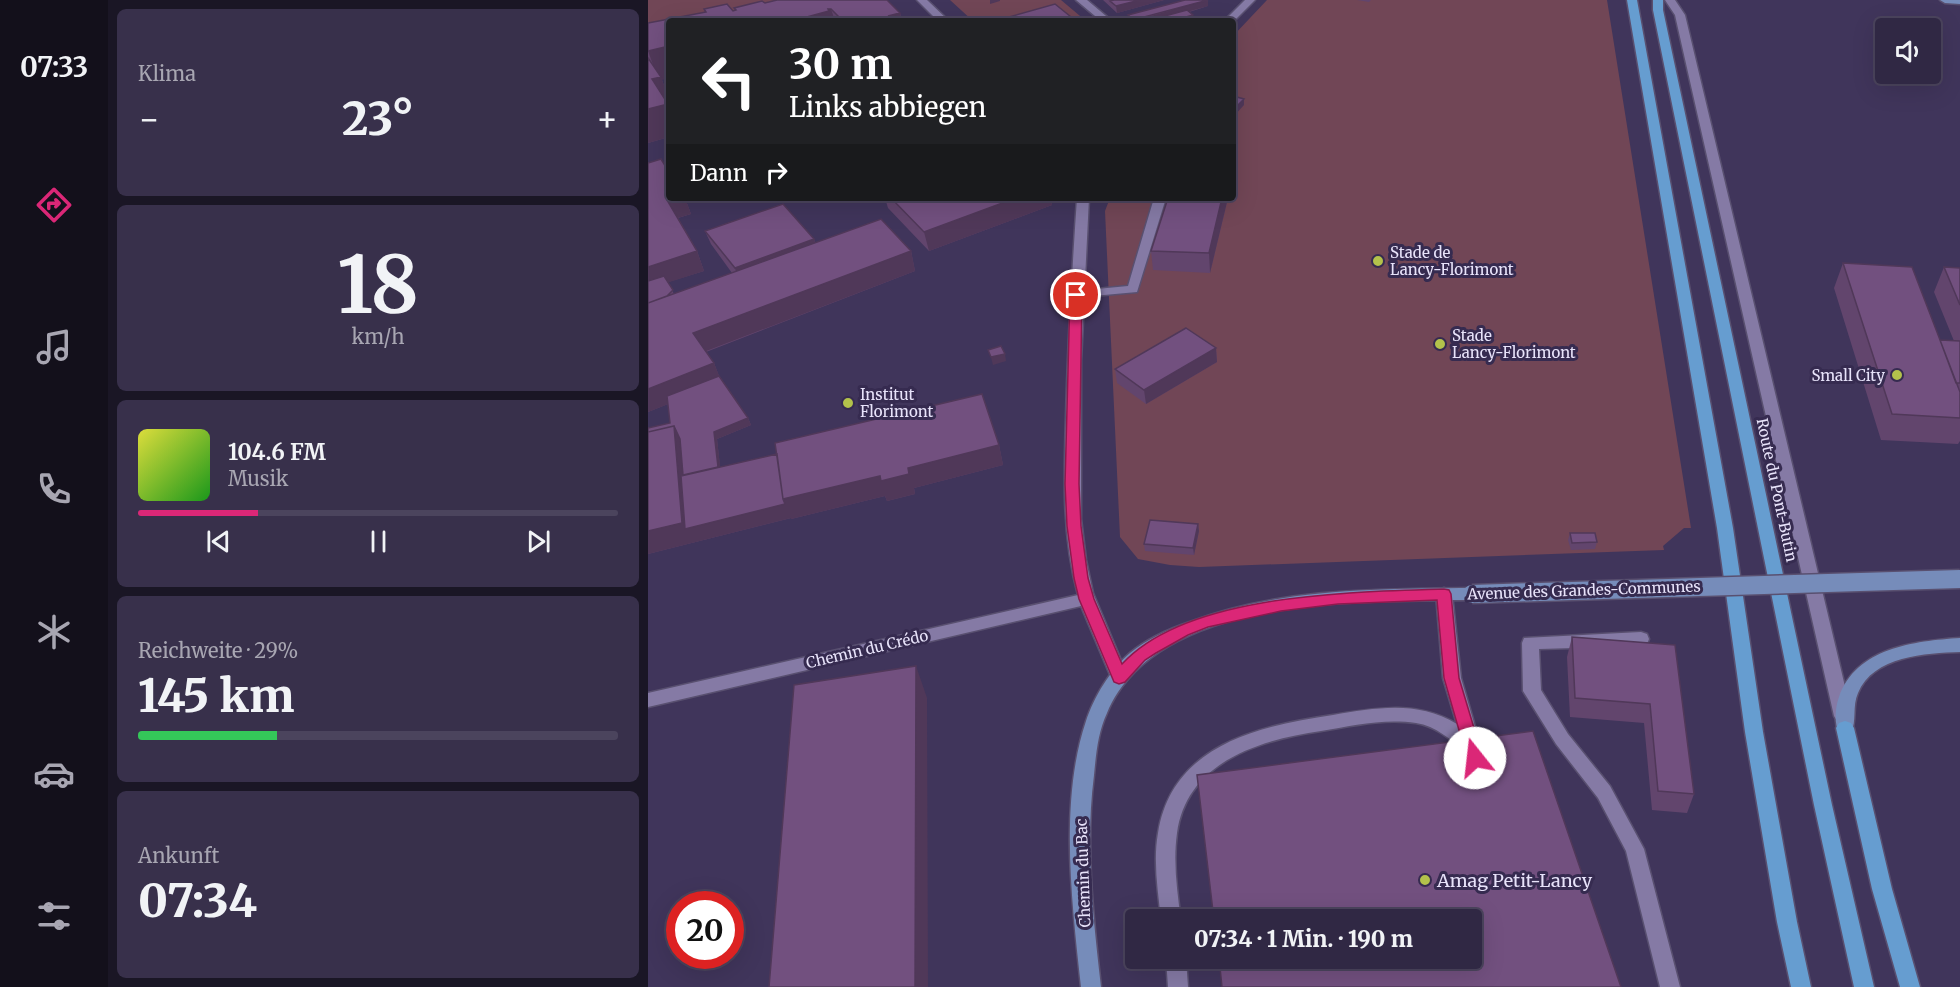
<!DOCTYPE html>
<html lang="de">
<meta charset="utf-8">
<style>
:root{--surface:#302844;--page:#38304b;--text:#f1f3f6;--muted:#a8a6b2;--line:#4b445d;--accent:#db2777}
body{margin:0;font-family:Merriweather,serif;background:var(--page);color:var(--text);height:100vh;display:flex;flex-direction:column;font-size:22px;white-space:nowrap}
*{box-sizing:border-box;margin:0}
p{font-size:20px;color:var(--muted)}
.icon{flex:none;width:33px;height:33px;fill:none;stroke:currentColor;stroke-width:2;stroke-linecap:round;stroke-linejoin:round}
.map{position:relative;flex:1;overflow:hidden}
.side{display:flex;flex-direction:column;gap:9px;padding:9px;background:#1a1625;width:540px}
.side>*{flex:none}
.guide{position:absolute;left:18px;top:18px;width:570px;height:183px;border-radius:6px;box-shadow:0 6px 24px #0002,0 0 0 2px var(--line);background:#202124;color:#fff;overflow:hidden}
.tools{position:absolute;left:1227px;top:18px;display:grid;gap:12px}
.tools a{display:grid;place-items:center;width:66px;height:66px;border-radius:6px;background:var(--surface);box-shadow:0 6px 24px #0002,0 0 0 2px var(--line);font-size:30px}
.speed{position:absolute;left:18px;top:891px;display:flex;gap:12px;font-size:30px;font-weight:700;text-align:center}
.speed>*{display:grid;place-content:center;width:78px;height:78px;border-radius:50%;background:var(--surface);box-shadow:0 6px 24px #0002,0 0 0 2px var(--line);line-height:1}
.speed .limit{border:9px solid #d22;background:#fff;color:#111}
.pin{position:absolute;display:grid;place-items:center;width:51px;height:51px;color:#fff;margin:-26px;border:3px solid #fff;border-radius:50%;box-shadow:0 2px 6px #0007}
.me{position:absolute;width:66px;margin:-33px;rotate:344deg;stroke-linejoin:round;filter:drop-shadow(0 0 4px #0008)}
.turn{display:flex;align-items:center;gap:21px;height:126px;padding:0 24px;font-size:27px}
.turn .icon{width:78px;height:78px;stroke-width:2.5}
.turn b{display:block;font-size:42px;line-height:51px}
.then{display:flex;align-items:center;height:57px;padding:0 24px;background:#0003;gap:12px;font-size:22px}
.big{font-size:45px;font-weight:800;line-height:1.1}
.side .widget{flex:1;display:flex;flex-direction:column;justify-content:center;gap:9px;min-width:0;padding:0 21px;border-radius:9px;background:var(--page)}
.side .dial{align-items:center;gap:0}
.dial b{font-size:78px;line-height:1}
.song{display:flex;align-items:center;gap:18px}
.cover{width:72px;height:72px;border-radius:9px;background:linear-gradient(135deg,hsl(60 70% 55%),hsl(120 70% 35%))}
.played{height:6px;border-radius:3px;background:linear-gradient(90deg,var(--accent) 25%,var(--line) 25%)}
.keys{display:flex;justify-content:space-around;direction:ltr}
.heat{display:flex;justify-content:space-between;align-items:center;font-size:33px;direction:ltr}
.charge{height:9px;border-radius:4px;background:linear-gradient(90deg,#34c759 29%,var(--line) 0)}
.trip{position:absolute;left:477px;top:909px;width:357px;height:60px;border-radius:6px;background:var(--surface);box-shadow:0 6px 24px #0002,0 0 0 2px var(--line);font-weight:800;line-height:60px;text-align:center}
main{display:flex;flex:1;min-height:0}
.tabs{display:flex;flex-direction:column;width:108px;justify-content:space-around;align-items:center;background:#13101b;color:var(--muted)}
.tabs .icon{width:42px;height:42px}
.tabs .on{color:var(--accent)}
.tabs b{font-size:27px;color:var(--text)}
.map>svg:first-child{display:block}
</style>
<main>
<nav class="tabs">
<b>07:33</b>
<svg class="icon on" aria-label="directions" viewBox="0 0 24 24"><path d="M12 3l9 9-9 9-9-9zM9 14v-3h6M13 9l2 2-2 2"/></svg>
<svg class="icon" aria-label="music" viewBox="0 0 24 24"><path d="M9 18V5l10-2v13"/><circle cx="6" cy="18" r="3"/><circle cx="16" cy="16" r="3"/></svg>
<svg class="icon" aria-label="phone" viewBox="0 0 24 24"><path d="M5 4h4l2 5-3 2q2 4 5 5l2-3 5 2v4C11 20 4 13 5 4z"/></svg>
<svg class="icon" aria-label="climate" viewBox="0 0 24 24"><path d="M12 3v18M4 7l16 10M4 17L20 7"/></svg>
<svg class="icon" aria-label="car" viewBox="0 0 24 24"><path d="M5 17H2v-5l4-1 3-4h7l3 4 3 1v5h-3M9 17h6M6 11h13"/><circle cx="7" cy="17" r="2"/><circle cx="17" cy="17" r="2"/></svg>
<svg class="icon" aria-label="filters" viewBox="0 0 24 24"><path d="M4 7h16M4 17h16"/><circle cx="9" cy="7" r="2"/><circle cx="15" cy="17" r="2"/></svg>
</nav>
<section class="side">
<div class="widget"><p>Klima</p>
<div class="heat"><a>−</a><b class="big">23°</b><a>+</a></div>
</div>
<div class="widget dial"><b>18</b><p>km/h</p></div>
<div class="widget">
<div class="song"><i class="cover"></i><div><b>104.6 FM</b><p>Musik</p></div></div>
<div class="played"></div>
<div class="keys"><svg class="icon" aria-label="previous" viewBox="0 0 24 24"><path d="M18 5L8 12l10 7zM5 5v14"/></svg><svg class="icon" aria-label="pause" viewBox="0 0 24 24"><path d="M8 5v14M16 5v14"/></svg><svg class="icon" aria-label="next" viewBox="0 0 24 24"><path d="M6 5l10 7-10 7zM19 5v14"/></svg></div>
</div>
<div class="widget"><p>Reichweite · 29%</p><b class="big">145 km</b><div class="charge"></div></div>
<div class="widget"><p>Ankunft</p><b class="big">07:34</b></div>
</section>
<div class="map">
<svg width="1312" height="987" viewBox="0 0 1312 987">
<rect width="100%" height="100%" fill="#40355b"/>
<!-- green -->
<path fill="#714656" d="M0,0h135l-84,21h-30l-21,13z
M302,0h111l25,21h-113z
M619,0h340l84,528h-7l-21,18 1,4 -465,17 -29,-2 -32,-6 -18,-22 -15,-326 5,-13h123v-162z"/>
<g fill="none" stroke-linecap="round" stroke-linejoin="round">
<defs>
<path id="lane" d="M428,0h11l25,21h-11z
M1017,0h10l10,15 167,701 -3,5 -6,2 -6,-2 -3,-5 -159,-701z
M506,198h12l-29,94 -66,6 -1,-3 6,-4 52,-5z
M796,588l6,2 2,4 9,84 20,69 -3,5c-4,2 -9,3 -12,0 -15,-12 -30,-26 -50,-29 -32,-5 -65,3 -95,8 -62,9 -134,31 -144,102 -4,29 0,58 4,87h-20c-3,-29 -8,-59 -3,-87 14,-88 100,-107 175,-118 43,-7 84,-15 124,9l-14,-46 -7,-84 2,-4z
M993,632l6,2 2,5 -2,5 -6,2 -102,3 2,41 27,44 42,52 34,63 36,138h-20l-34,-136 -28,-53 -42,-54 -33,-53 -1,-48 2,-5z
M518,958h20l2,29h-20z"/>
<path id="street" d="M269,0h10l22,21h-11z
M597,0h10l-22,22 -9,-1z
M429,198h12l-8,163v158l5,41 7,33 35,84 -3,5 -6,2 -6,-2 -32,-76 -433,101v-14l430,-98c-16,-58 -14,-118 -12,-178 2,-73 6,-146 11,-219z"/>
<path id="secondary" d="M1292,0h20v4l-15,-1z
M824,588l6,2 2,4 -2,4 -6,2c-108,1 -315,-6 -365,113 -9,19 -11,41 -13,62 -9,71 -1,141 7,212h-20c-9,-83 -22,-186 5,-266 8,-24 24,-51 44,-68 17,-14 39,-24 60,-31 89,-34 188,-33 282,-34z
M1312,638v14c-34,1 -87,4 -102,41 -6,13 -1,28 -7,40l-6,2 -6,-2c-5,-10 -4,-25 0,-36 17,-49 75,-56 121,-59z"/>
<path id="primary" d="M979,0h10l96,528 30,204 34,190 14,65h-20l-14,-65 -32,-190 -28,-204z
M1005,0h10v10l169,795 42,182h-20l-40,-182 -161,-795z
M1197,721l6,2 3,5 38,161 28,98h-20l-28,-98 -36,-161 3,-5z"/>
</defs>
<!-- lane casing -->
<use href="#lane" stroke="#595070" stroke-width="3"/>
<!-- street casing -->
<use href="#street" stroke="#595070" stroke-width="3"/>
<!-- secondary casing -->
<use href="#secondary" stroke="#595070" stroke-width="3"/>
<!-- primary casing -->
<use href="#primary" stroke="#595070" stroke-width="3"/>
<!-- lane -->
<use href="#lane" fill="#857aa5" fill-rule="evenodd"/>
<!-- street -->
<use href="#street" fill="#857aa5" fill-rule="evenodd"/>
<!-- secondary -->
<use href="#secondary" fill="#768cba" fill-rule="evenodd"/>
<!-- primary -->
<use href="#primary" fill="#669dd0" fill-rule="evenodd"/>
<defs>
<path id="secondary-bridge" d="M824,594l488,-15"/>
</defs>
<!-- secondary-bridge casing -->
<use href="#secondary-bridge" stroke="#595070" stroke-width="21" stroke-linecap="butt"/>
<!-- secondary-bridge -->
<use href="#secondary-bridge" stroke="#768cba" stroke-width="18"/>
</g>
<!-- wall -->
<path fill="#62456d" d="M455,0h61l-47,13z
M709,0h14l-2,2z
M117,3l135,10 2,8h-233l-7,59 7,19v38l-21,6v-120l57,-11 -1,-3 29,2 2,-1 -1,-2z
M560,6l-19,6 5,9h-66v-6z
M13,159l8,13v26h16l6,16 -13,4 19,33 7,20 -36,11 6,12 58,-21 -21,-29 -6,-13 78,-27 31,35 1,4 66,-24 30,32 4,20 -209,81 8,11 5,13 29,42 3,7 -34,14 3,28 57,-13 -2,-11 207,-49 17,51 4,20 -89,23 1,6 -28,7 -2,-5 -94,23v-1l-143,36v-126l22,-5 -2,-19 -20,8v-249z
M237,198h166l1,7 -123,46 -41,-43z
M520,198h60l-18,75 -57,-3 -2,-19z
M1195,263l97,77 14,1 -20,-49 10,-25 16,1v173l-2,3 -77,-4 -47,-152z
M568,348l1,14 -71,42 -29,-21 -2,-14z
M550,524l1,7 -5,24 -49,-4 -1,-7z
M922,533l27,9 -2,7 -24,1 -3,-10z
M924,637l103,8 19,149 -7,19 -35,-3 -8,-87 -74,-6 -3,-60z"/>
<!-- shaded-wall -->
<path fill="#503859" d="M342,0h10v1l-10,3z
M492,0h24l-47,13 -1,-7z
M560,0v6l-53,15h-22z
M180,9h3l4,12h-43z
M252,13l2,8h-13l-1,-5z
M545,15l1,6h-22z
M21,46v32l-7,2 7,19v38l-21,6v-34l4,-30 6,-1 -10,-27z
M596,99v6l-11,12v-7z
M26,198h11l6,16 -17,5 -7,-19z
M368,198h35l1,7 -123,46 -5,-19z
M574,198h6l-18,75 -1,-20z
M166,239l4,14 -79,29 -4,-14z
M49,251l7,20 -56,18v-22z
M263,251l4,20 -214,82 -8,-20z
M568,348l1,14 -71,42 -2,-14z
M357,354l1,7 -13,4 -2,-8z
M66,363l8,20 -74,29v-23z
M100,418l3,7 -34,14 5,43 61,17 125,-31 91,-23 4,20 -89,23 1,6 -28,7 -2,-5 -94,23v-1l-143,36v-23l26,-105 40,6z
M550,524l1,7 -5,24 -1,-7z
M268,666l11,32 1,289h-13z"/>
<!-- building -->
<path fill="#72507f" stroke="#503859" stroke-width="1.5" d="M129,0h110l13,13 -12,3h8l4,5h-57l-12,-12h-3l1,2 -37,10h-123v25l-21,5v-28l58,-11 -2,-3 23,-5 6,7 3,-1 -2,-2 28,-7 3,2z
M466,0h26l-24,6 -6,-5z
M537,0h23l-75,20 -5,-5z
M407,4l21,17h-81z
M539,10l6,5 -21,6h-26z
M0,58l13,19 -9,2 16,25 -20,5z
M585,96l11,3 -11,11z
M13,159l8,13v26h5l-7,2 30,51 -49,16v-104z
M243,198h125l-92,34z
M520,198h54l-13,55 -58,-2z
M135,204l31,35 -79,29 -30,-37z
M233,219l30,32 -218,82 21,30 -66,26v-86z
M1195,263l69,4 48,125v26l-68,-4z
M1296,267l16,1v37z
M16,276l9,14 -6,6 -19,7v-22z
M538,328l30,20 -72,42 -29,-21z
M1292,340l20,1v42h-4z
M353,346l4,8 -14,3 -3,-7z
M71,376l29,42 -34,14 4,35 -35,8 -3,-36 -6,-13 -26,6v-4l22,-5 -3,-27z
M334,394l17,51 -91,23 1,6 -28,7 -1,-5 -97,23 -8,-56z
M26,426l8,97 -34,8v-99z
M129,454l6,45 2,5 -100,25 -4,-53z
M502,520l48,4 -5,24 -49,-4z
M922,533h25l2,9 -25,1z
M924,637l103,8 19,149 -36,-3 -8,-87 -75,-6z
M268,666l-1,321h-146l25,-302z
M885,731l88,256h-399l-3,-29h253v-38h-258l-17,-145z"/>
<!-- route -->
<path fill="#db2777" stroke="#8e194d" stroke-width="1.5" d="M428,291l6,4 -3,189 2,42 7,52 6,21 28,65c65,-71 231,-72 322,-75l5,1 2,4 8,84 24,80 -2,4 -6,2 -6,-2 -2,-4 -23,-80 -7,-78 -99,4 -57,7 -73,16 -20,8 -32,18 -11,7 -20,22 -6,2 -5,-2 -35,-83 -5,-21 -7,-52 -2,-42 5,-189z"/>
<!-- markers -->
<g fill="#b3c24b" stroke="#362b50" stroke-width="2">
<circle cx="730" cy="261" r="6"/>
<circle cx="792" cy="344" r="6"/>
<circle cx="1249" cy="375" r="6"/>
<circle cx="200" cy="403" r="6"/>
<circle cx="777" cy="880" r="6"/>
</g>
<g text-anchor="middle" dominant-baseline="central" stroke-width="6" stroke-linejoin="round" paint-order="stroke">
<!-- poi labels -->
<g font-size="15" fill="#e8e3fa" stroke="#362b50" text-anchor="start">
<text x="742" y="252">Stade de<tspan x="742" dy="17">Lancy-Florimont</tspan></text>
<text x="804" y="335">Stade<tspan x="804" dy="17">Lancy-Florimont</tspan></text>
<text x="1237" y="375" text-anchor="end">Small City</text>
<text x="212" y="394">Institut<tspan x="212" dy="17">Florimont</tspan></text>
</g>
<!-- street labels -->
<g font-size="15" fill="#e8e3fa" stroke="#362b50">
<text transform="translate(1129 490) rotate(78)">Route du Pont-Butin</text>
<text transform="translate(936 590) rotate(-2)">Avenue des Grandes-Communes</text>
<text transform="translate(219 649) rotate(-13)">Chemin du Crédo</text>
<text transform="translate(435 873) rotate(-92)">Chemin du Bac</text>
</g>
<!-- near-poi labels -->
<g font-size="18" fill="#e8e3fa" stroke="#362b50" text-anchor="start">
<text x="789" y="880">Amag Petit-Lancy</text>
</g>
</g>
</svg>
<div class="tools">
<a><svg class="icon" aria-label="sound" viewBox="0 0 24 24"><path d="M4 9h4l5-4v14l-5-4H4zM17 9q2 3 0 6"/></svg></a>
</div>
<div class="speed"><div class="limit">20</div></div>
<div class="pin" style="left:428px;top:295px;background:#d93025"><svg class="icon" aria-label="arrive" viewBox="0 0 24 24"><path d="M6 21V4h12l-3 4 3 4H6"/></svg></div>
<svg class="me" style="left:827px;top:758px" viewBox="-20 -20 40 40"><circle r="19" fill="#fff"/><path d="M0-13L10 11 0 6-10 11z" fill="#db2777"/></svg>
<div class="trip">07:34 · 1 Min. · 190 m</div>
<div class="guide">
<div class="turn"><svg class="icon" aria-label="left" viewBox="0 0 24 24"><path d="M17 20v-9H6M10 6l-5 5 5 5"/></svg><div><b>30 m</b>Links abbiegen</div></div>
<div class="then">Dann<svg class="icon" aria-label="right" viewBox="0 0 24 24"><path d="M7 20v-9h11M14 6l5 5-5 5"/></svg></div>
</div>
</div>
</main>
